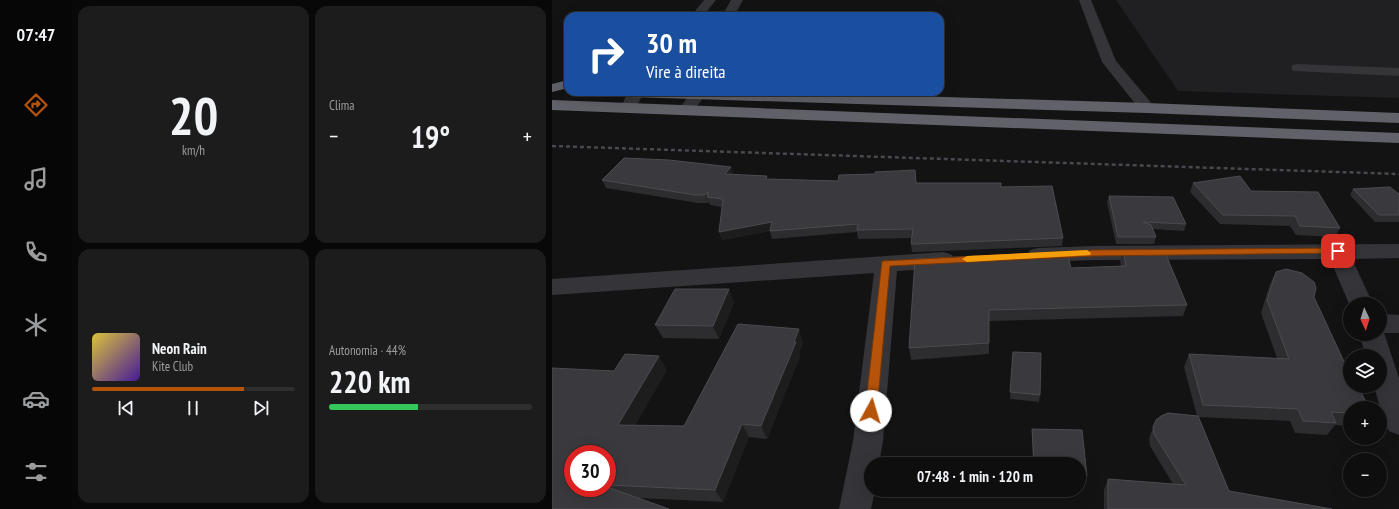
<!DOCTYPE html>
<html lang="pt">
<meta charset="utf-8">
<style>
:root{--surface:#0e0e0f;--page:#1c1c1d;--text:#f1f3f6;--muted:#9b9c9e;--line:#2e2e2f;--accent:#b45309}
body{margin:0;font-family:"PT Sans Narrow",sans-serif;background:var(--page);color:var(--text);height:100vh;display:flex;flex-direction:column;font-size:15px;white-space:nowrap}
*{box-sizing:border-box;margin:0}
p{font-size:13px;color:var(--muted)}
.icon{flex:none;width:22px;height:22px;fill:none;stroke:currentColor;stroke-width:2;stroke-linecap:round;stroke-linejoin:round}
.map{position:relative;flex:1;overflow:hidden}
.details{display:flex;flex-direction:column;gap:6px;padding:6px;background:#080808;width:480px}
.details>*{flex:none}
.top-card{position:absolute;left:12px;top:12px;width:380px;height:84px;border-radius:12px;box-shadow:0 4px 16px #0002,0 0 0 1px var(--line);background:#1a4fa0;color:#fff;overflow:hidden}
.needle{width:26px;rotate:176deg}
.buttons{position:absolute;left:791px;top:297px;display:grid;gap:8px}
.buttons a{display:grid;place-items:center;width:44px;height:44px;border-radius:50%;background:var(--surface);box-shadow:0 4px 16px #0002,0 0 0 1px var(--line);font-size:20px}
.speed{position:absolute;left:12px;top:445px;display:flex;gap:8px;font-size:20px;font-weight:700;text-align:center}
.speed>*{display:grid;place-content:center;width:52px;height:52px;border-radius:50%;background:var(--surface);box-shadow:0 4px 16px #0002,0 0 0 1px var(--line);line-height:1}
.speed .limit{border:6px solid #d22;background:#fff;color:#111}
.pin{position:absolute;display:grid;place-items:center;width:34px;height:34px;color:#fff;margin:-17px;border-radius:8px;box-shadow:0 2px 6px #0006}
.me{position:absolute;width:44px;margin:-22px;rotate:6deg;stroke-linejoin:round;filter:drop-shadow(0 0 3px #0008)}
.turn{display:flex;align-items:center;gap:14px;height:84px;padding:0 16px;font-size:18px}
.turn .icon{width:52px;height:52px;stroke-width:2.5}
.turn b{display:block;font-size:28px;line-height:34px}
.big{font-size:30px;font-weight:700;line-height:1.1}
.details .tile{flex:1;display:flex;flex-direction:column;justify-content:center;gap:6px;min-width:0;padding:0 14px;border-radius:12px;background:var(--page)}
.details .dial{align-items:center;gap:0}
.dial b{font-size:52px;line-height:1}
.song{display:flex;align-items:center;gap:12px}
.cover{width:48px;height:48px;border-radius:6px;background:linear-gradient(135deg,hsl(50 70% 55%),hsl(260 70% 35%))}
.played{height:4px;border-radius:2px;background:linear-gradient(90deg,var(--accent) 75%,var(--line) 75%)}
.keys{display:flex;justify-content:space-around;direction:ltr}
.heat{display:flex;justify-content:space-between;align-items:center;font-size:22px;direction:ltr}
.charge{height:6px;border-radius:3px;background:linear-gradient(90deg,#34c759 44%,var(--line) 0)}
.details .tiles{flex:1;display:grid;gap:6px;grid-template-columns:repeat(2,1fr)}
.trip{position:absolute;left:312px;top:457px;width:222px;height:40px;border-radius:20px;background:var(--surface);box-shadow:0 4px 16px #0002,0 0 0 1px var(--line);font-weight:700;line-height:40px;text-align:center}
main{display:flex;flex:1;min-height:0}
.tabs{display:flex;flex-direction:column;width:72px;justify-content:space-around;align-items:center;background:#060606;color:var(--muted)}
.tabs .icon{width:28px;height:28px}
.tabs .on{color:var(--accent)}
.tabs b{font-size:18px;color:var(--text)}
.map>svg:first-child{display:block}
</style>
<main>
<nav class="tabs">
<b>07:47</b>
<svg class="icon on" aria-label="directions" viewBox="0 0 24 24"><path d="M12 3l9 9-9 9-9-9zM9 14v-3h6M13 9l2 2-2 2"/></svg>
<svg class="icon" aria-label="music" viewBox="0 0 24 24"><path d="M9 18V5l10-2v13"/><circle cx="6" cy="18" r="3"/><circle cx="16" cy="16" r="3"/></svg>
<svg class="icon" aria-label="phone" viewBox="0 0 24 24"><path d="M5 4h4l2 5-3 2q2 4 5 5l2-3 5 2v4C11 20 4 13 5 4z"/></svg>
<svg class="icon" aria-label="climate" viewBox="0 0 24 24"><path d="M12 3v18M4 7l16 10M4 17L20 7"/></svg>
<svg class="icon" aria-label="car" viewBox="0 0 24 24"><path d="M5 17H2v-5l4-1 3-4h7l3 4 3 1v5h-3M9 17h6M6 11h13"/><circle cx="7" cy="17" r="2"/><circle cx="17" cy="17" r="2"/></svg>
<svg class="icon" aria-label="filters" viewBox="0 0 24 24"><path d="M4 7h16M4 17h16"/><circle cx="9" cy="7" r="2"/><circle cx="15" cy="17" r="2"/></svg>
</nav>
<section class="details">
<div class="tiles">
<div class="tile dial"><b>20</b><p>km/h</p></div>
<div class="tile"><p>Clima</p>
<div class="heat"><a>−</a><b class="big">19°</b><a>+</a></div>
</div>
<div class="tile">
<div class="song"><i class="cover"></i><div><b>Neon Rain</b><p>Kite Club</p></div></div>
<div class="played"></div>
<div class="keys"><svg class="icon" aria-label="previous" viewBox="0 0 24 24"><path d="M18 5L8 12l10 7zM5 5v14"/></svg><svg class="icon" aria-label="pause" viewBox="0 0 24 24"><path d="M8 5v14M16 5v14"/></svg><svg class="icon" aria-label="next" viewBox="0 0 24 24"><path d="M6 5l10 7-10 7zM19 5v14"/></svg></div>
</div>
<div class="tile"><p>Autonomia · 44%</p><b class="big">220 km</b><div class="charge"></div></div>
</div>
</section>
<div class="map">
<svg width="847" height="509" viewBox="0 0 847 509">
<rect width="100%" height="100%" fill="#131314"/>
<!-- built -->
<path fill="#201f21" d="M564,0h283v98l-221,-7z"/>
<g fill="none" stroke-linecap="round" stroke-linejoin="round">
<!-- lane -->
<path fill="#353539" fill-rule="evenodd" d="M745,64l102,4v8l-106,-5 -2,-3 2,-3z"/>
<!-- street -->
<path fill="#353539" fill-rule="evenodd" d="M152,0h12l-13,16h-12z
M179,0h12l-9,16h-12z
M527,0h12l25,61 37,44 2,3 -2,3 -6,2 -6,-2 -39,-49z
M76,92h16l-9,18 -6,2 -6,-2 -2,-3z
M139,92h16l-14,20 -6,2 -6,-2 -2,-3z
M847,244v14l-47,1 21,45h-23v2l-20,-47 -236,1 -56,2 -8,-2 -3,-5 3,-5 8,-2 56,-2z
M392,252l8,3 3,5 -3,5 -8,3 -47,3 -14,170 -4,23h-8v26h4l-4,19h-32l14,-68 21,-168 -322,22v-16z
M828,314l19,1v18h-15l15,45v57l-10,-4 -5,-9 -10,-36h6v-30h-14l-7,-22h21z"/>
<!-- highway -->
<path fill="#616169" fill-rule="evenodd" d="M16,80v8l-16,4v-8z
M70,92h157l368,11 252,10v10l-252,-10 -517,-16 -5,-2z
M0,100l847,33v10l-847,-33z"/>
<!-- rail -->
<path stroke="#48484e" stroke-width="2.5" stroke-dasharray="4 3" stroke-linecap="butt" d="M0,146l847,28"/>
</g>
<!-- wall -->
<path fill="#2d2c2f" fill-rule="evenodd" d="M182,175l34,4 148,4 85,4 62,51 -1,8 -144,6h-6l-1,-8 1,-6 -54,1 -1,-7 -85,7 -2,-8 -48,9 -3,-8 3,-25 -12,-2 -1,-3v1h-11l-92,-15 -4,-8z
M641,183l58,8 89,37 -5,9 -39,-2 -6,-9 -70,-2 -30,-32z
M801,189l46,5v28h-24l-25,-27z
M557,196l77,28 -2,7 -31,-2 3,8 -2,7h-38l-9,-42z
M571,250l64,55 -4,11 -194,5v33l-78,6 -2,-12 162,-80 50,-2 -1,-5z
M724,272l38,25 36,111v18l-15,-1 -8,10 -32,-2 -5,-12 -91,-4 30,74 103,18h-228v-19l4,-11 65,5 -23,-38 -1,-8 7,-18 41,-4 -13,-49 5,-13 88,4 -16,-45 9,-29z
M182,302l-15,37 -56,-1 -8,-13z
M251,343l-4,11 1,2 -33,83 -18,-2 -26,65 -84,-4 -87,11 115,-139 -32,55 49,1zM55,454v34h-34z
M461,352l27,43 -1,7 -29,-3z
M480,429l50,1 5,46 -2,7 -6,-1v-18h-46l-1,-28z"/>
<!-- shaded-wall -->
<path fill="#1d1d1e" d="M179,167l3,8 -9,-1z
M156,192l-1,5 2,5v1l-4,-8z
M220,222l-2,9 -48,9 -3,-8z
M177,289l5,13 -15,37 -6,-13z
M247,329l4,14 -4,11 1,2 -33,83 -6,-13z
M107,356l8,14 -39,68 -10,-13z
M190,424l7,13 -26,65 -8,-12z"/>
<!-- building -->
<path fill="#3a393d" stroke="#4b4b50" d="M72,158l45,2 62,7 -6,7 42,2 -1,3 72,2 1,-6 36,-1v-2l40,-2 1,13h85v4l51,-1 11,52 -146,6h-6l2,-15 -56,1 1,-6 -88,7 2,-9 -53,10 4,-33 -16,-2 1,-5 -3,3h-10l-93,-15z
M688,176l11,15 67,1 22,36 -40,-2 -5,-10 -72,-1 -30,-32z
M838,187l9,7v21h-20l-26,-26z
M557,196l64,1 13,27 -43,-2 8,3 5,12h-38z
M571,250h41l23,55 -198,5v33l-80,5 6,-89 152,-7 4,16 55,-2z
M734,269l16,4 12,9 2,6 -2,9 33,71h2l1,2v16h8l11,22h-19v5l-19,-1 5,11 -33,-2 -5,-12 -95,-4 -14,-51 100,5 -22,-59 9,-28z
M123,289h54l-16,37 -58,-1z
M186,324l61,5 -5,13h2l-35,84 -19,-2 -27,66 -108,-5v-31h-34v34h34v-1l62,22h-117v-141l62,3 11,-17 34,2 -41,69 66,1z
M461,352l28,1 -1,42 -30,-3z
M616,413l30,3 31,75 103,18h-224v-30l78,6 -32,-51 -1,-7 3,-7 5,-4z
M480,429l50,1 5,46h-8v-12h-45z"/>
<!-- route -->
<path fill="#b45309" stroke="#753606" d="M786,248l4,3 -1,2 -247,3 -204,10 -13,145 -2,4 -4,1 -4,-1 -2,-4 17,-150 212,-11z"/>
<!-- slow -->
<path fill="#f59e0b" d="M535,250l4,3 -1,2 -123,7 -5,-3 5,-3z"/>
</svg>
<div class="buttons">
<a><svg class="needle" viewBox="-14 -14 28 28"><path d="M0-13l5 13h-10z" fill="#e53935"/><path d="M0 13l5-13h-10z" fill="#9b9c9e"/></svg></a>
<a><svg class="icon" aria-label="layers" viewBox="0 0 24 24"><path d="M12 4l9 5-9 5-9-5zM3 14l9 5 9-5"/></svg></a>
<a>+</a>
<a>−</a>
</div>
<div class="speed"><div class="limit">30</div></div>
<div class="pin" style="left:786px;top:251px;background:#d93025"><svg class="icon" aria-label="arrive" viewBox="0 0 24 24"><path d="M6 21V4h12l-3 4 3 4H6"/></svg></div>
<svg class="me" style="left:319px;top:411px" viewBox="-20 -20 40 40"><circle r="19" fill="#fff"/><path d="M0-13L10 11 0 6-10 11z" fill="#b45309"/></svg>
<div class="trip">07:48 · 1 min · 120 m</div>
<div class="top-card">
<div class="turn"><svg class="icon" aria-label="right" viewBox="0 0 24 24"><path d="M7 20v-9h11M14 6l5 5-5 5"/></svg><div><b>30 m</b>Vire à direita</div></div>
</div>
</div>
</main>
